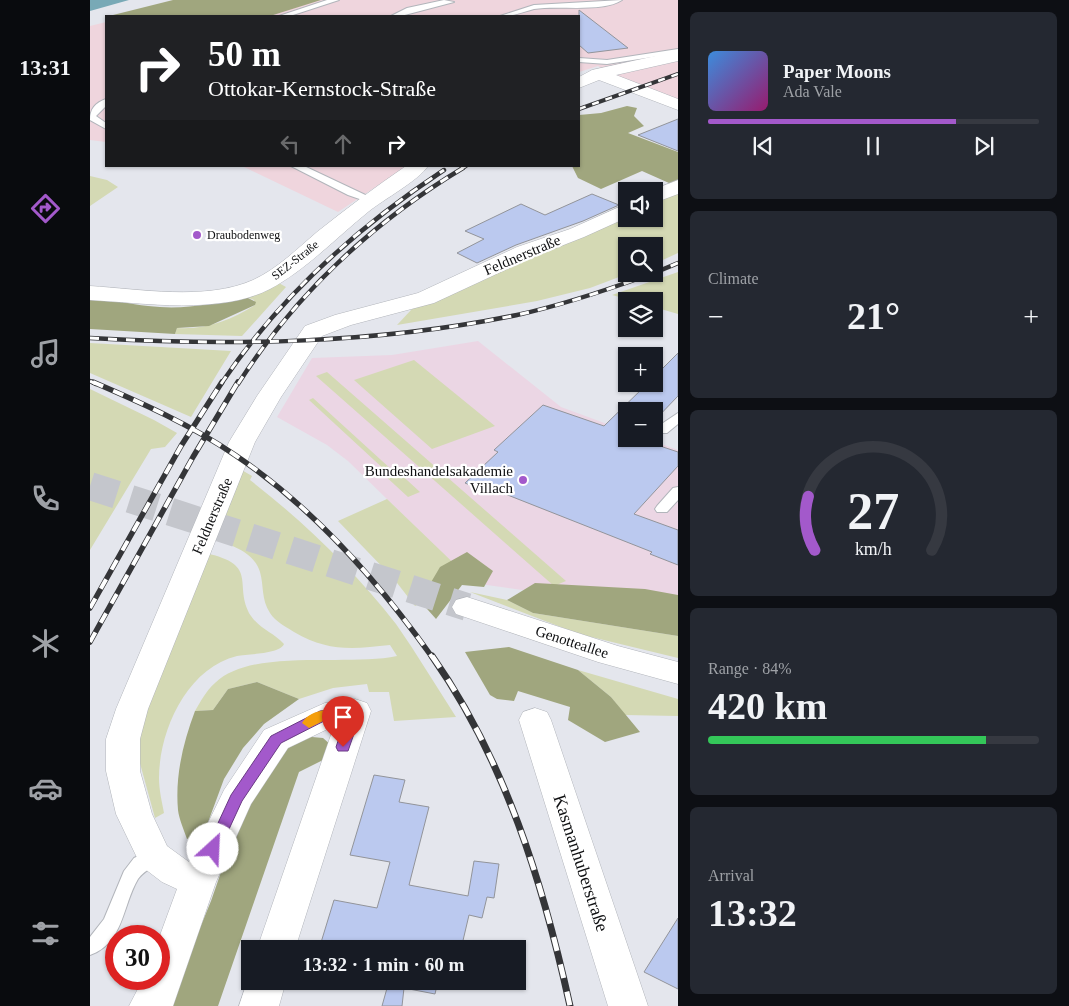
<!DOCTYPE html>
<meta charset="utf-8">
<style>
:root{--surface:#171b24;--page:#242831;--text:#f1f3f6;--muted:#9ea1a6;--line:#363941;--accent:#a359cb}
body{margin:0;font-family:Georgia,serif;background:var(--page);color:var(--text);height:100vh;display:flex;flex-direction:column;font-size:19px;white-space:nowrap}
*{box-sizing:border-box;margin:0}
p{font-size:16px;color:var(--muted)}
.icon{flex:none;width:28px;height:28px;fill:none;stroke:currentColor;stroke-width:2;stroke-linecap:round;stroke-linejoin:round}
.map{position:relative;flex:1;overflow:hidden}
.drawer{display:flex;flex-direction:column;gap:12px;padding:12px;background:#0d0f14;width:391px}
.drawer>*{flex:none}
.hud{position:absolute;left:15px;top:15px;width:475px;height:152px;border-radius:0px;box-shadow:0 1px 4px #0004;background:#202124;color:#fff;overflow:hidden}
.controls{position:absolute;left:528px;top:182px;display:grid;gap:10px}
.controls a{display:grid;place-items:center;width:45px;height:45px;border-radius:0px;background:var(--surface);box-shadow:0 1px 4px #0004;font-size:25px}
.speed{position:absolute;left:15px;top:925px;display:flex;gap:10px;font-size:25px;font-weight:700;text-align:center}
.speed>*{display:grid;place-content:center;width:65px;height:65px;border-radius:50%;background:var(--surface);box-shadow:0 1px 4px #0004;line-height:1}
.speed .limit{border:8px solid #d22;background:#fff;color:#111}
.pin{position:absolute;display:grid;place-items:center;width:42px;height:42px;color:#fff;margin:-51px -21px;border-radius:50% 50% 50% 0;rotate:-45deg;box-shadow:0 0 5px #0007}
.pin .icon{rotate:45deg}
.me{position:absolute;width:55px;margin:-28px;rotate:25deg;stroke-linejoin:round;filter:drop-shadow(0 0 4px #0008)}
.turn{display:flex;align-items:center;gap:18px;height:105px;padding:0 20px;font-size:22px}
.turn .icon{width:65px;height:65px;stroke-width:2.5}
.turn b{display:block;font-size:35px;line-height:42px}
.lanes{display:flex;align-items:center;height:48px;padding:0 20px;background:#0003;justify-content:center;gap:25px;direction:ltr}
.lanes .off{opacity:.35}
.big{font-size:38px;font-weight:800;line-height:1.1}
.drawer .widget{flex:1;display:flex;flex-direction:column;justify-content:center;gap:8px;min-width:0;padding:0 18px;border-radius:8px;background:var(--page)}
.drawer .dial{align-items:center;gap:0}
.dial svg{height:130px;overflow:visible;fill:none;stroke:var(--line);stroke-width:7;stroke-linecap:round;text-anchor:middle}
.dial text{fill:var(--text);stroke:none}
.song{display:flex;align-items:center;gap:15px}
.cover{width:60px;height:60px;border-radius:8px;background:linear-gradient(135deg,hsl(210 70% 55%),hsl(320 70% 35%))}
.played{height:5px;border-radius:2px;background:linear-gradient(90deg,var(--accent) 75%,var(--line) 75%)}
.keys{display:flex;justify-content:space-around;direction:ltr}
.heat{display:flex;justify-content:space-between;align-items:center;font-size:28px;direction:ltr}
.charge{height:8px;border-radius:4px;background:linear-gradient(90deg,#34c759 84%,var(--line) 0)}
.trip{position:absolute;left:151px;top:940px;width:285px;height:50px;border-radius:0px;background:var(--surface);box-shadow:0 1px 4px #0004;font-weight:800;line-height:50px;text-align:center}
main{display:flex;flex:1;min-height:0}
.dock{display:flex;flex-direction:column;width:90px;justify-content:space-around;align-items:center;background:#090b0e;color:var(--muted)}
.dock .icon{width:35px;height:35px}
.dock .active{color:var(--accent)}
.dock b{font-size:22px;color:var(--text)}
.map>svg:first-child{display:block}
</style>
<main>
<nav class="dock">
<b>13:31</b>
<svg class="icon active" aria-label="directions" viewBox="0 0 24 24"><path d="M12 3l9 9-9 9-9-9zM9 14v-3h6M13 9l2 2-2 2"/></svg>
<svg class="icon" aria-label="music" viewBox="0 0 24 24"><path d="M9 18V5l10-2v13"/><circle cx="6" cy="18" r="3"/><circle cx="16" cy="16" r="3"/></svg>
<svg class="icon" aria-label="phone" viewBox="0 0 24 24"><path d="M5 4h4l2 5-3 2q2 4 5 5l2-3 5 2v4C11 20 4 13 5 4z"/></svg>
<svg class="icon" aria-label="climate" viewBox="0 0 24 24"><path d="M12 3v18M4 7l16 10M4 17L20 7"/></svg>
<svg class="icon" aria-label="car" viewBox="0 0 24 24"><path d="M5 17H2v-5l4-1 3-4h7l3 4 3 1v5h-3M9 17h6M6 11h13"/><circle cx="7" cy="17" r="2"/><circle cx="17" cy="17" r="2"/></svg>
<svg class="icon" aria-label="filters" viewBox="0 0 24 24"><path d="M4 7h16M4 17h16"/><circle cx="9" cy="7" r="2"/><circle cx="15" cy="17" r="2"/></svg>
</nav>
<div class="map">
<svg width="588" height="1006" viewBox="0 0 588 1006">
<rect width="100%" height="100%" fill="#e4e6ed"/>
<!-- industrial -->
<path fill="#efd5dd" d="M103,0h485v103l-62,-25 -18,-12 -19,6v-56h-452z
M16,22v120l-16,-2v-114z
M152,166h165l-69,46z"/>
<!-- education -->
<path fill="#ebd6e4" d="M388,341l83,66 65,24v8h21l31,11v162l-205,-29 -125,-122 -21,-16 -50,-28 35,-59 80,-3z"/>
<!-- green -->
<path fill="#d4d9b4" d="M0,176l17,4 11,7 -28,19z
M588,191v62l-24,11v-18h-28l1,28 -37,14 -53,13 -140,24 15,-16 214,-95v5h28v-18z
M588,272v42l-24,-7v-6h-20l-22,-6z
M187,282l9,5 -44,49 -67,-2 2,-6c29,2 54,-8 78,-23l-1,-5 -10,-4z
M0,343l141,8 -40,66 -101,-44z
M324,360l81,66 -63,23 -78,-69z
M237,372l239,209 -12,5 -238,-210z
M0,389l64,31 23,13 -12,14 -14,2 -61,101z
M223,398l79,72 3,-1 25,23 -12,5 -25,-23 4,-2 -78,-72z
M150,469l12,7 -2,4c54,42 104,90 146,144 21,30 40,62 60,93l-62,4 -5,-29h-20l-2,-8 -34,4 -34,11 -42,-17 -29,7 -15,21 -18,1c6,-10 11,-20 20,-28 37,-36 131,-16 182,-27l-7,-11c-37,4 -62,7 -96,-13 -8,-5 -19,-11 -24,-19 -9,-14 -6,-27 -10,-41 -6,-21 -32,-28 -49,-34z
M297,499l82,79 -54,28 -21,-27 -56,-58z
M115,553c56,12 27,32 46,63 9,13 23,17 33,28 -4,10 -36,10 -47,12 -50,12 -78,75 -78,122 0,12 3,24 5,35l-9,5 -17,-62 4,-33z
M380,592l37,8 26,13 145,23v22l-99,-24z
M488,670l100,29v17l-53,-1 -14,-18z"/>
<!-- forest -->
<path fill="#a0a67e" d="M83,0h148l-51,16h-161z
M537,106l10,2 -3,8 10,10 -16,7 50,19v39l-15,-3 6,-5 -27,-12 -41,18 -23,-11 -6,-12h7v-51l22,-2z
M154,296l12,6 -1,3 -46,21 -32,2 -2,6 -85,-5v-30c19,-1 39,5 58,7 33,4 65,-1 96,-10z
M377,552l26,19 -9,16 -22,-2 -26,34 -16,-18 20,-34z
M445,583l110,6 33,6v41l-145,-23 -26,-13z
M419,647l69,23 33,27 29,35 -35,10 -37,-22 2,-13 -52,-16 -4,10 -17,-2 -7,-4 -25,-43z
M167,682l42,17 -35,25 -21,24 -19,31 -17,46 -8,9 -12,5c-3,-9 -8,-20 -9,-29 -3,-34 5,-67 17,-99l18,-1 15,-21z
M211,736l22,2 8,7 -4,13 -28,14 -81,234h-52l11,-22 34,-83 31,-89 38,-62z"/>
<!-- water -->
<path fill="#78a9b6" d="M0,0h39l-39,11z"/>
<!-- building -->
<path fill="#bbc9ef" stroke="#92949a" d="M489,10l49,38 -40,5 -9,-8z
M588,119v32l-40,-16z
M502,194l27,11 -36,16 -67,24 -39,18 -20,-10 27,-14 -19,-8 56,-27 24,11z
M588,353v43l-24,25v-10h-28v28h13l39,13v14l-44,48 44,16v35l-28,-11 2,-2 -157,-62 -3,4 -27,-11 33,-31 -4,-2 49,-45 61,21 43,-42h7v-7z
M284,775l31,5 -6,22 30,5 -20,78 59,11 6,-35 25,3 -5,34 -7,-1 -5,21 -13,-3 -8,34h-142l15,-49 43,8 13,-46 -40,-7z
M588,918v71l-34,-17z
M299,981h49l-3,13 -31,-6 -2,18h-20z"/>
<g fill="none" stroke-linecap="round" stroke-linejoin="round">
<!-- secondary-tunnel -->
<path stroke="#c4c6cc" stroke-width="28" stroke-dasharray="28 14" stroke-linecap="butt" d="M0,486l377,121"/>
<defs>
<path id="lane" d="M237,0h12l-49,16h-11z
M354,0l10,2 -53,14h-10l16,-8z
M532,0c-19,13 -64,5 -88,9 -12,3 -22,8 -34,7l34,-11z
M588,49v4l-71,11 -28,-2v-4l28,2z
M16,99v7l-10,10 10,7v6l-16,-9c0,-11 5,-17 16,-21z
M201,166h13l72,34 -5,3 -23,-8z
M588,413v11l-11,9h-10l-1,-3 1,-3z
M588,487v13l-11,12h-10l-2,-3 2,-3 16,-18z
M64,849l6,2 3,5c-5,10 -18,13 -25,23 -16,27 -14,64 -48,76v-18l14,-18 20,-48 10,-13z"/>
<path id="street" d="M588,51v10l-62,14 62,24v11l-79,-30 -20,8v-11l13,-7z
M316,166h22c-10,15 -44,33 -60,46 -31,25 -62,58 -98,77 -50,26 -126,14 -180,11v-14c50,3 116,15 163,-6 24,-11 44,-31 64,-48 29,-23 58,-45 89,-66z
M588,180v14l-24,9v-12h-4z
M536,204v14l-42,19 -51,20 -99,46 -83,22 -29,11 -41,61 -26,45 -107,267 -8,30v32l12,43 15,32 22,16 35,-72 40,-60 61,-27 30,-4 12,4 4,8 -76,238h-38l77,-223 -46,22 -37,56 -35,78 -43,124h-44l14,-27h16v-41l18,-49 -15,-7 -21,-16 -25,-52 -10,-43v-32l10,-30 113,-267 28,-46 48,-70 30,-11 83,-22 99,-46 53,-18z
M445,708l12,4 4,8 97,286h-40l-89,-286 4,-8z
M160,973v8h36l-7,25h-40z"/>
<path id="secondary" d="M377,597l151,49 60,16v22l-80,-22 -142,-48 -4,-7 4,-7z"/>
</defs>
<!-- lane casing -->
<use href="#lane" stroke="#b2b5bb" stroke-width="2"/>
<!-- street casing -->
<use href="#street" stroke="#b2b5bb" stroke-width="1"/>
<!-- secondary casing -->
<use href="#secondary" stroke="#b2b5bb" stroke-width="1"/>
<!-- lane -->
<use href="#lane" fill="#fff" fill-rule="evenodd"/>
<!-- street -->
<use href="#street" fill="#fff" fill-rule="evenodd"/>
<!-- secondary -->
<use href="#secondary" fill="#fff" fill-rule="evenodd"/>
<defs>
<path id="rail-far3" d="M489,109l99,-35
M371,169l5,-3"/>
<path id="rail-far2" d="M564,273l24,-10
M0,338c143,8 286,6 427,-23 46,-10 90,-25 134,-41
M0,381l6,3
M131,384c59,-88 135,-156 223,-214
M148,384c57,-89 135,-162 225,-216"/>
<path id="rail-far1" d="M3,382c49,21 98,43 142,73 79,53 143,126 197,202
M0,608l91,-162 41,-64
M0,642l103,-185 45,-75"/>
<path id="rail" d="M342,656c73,104 111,227 138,350"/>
</defs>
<!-- rail-far3 casing -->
<use href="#rail-far3" stroke="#343538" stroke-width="4"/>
<!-- rail-far2 casing -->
<use href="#rail-far2" stroke="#343538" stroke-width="4.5"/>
<!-- rail-far1 casing -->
<use href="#rail-far1" stroke="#343538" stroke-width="5.5"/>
<!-- rail casing -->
<use href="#rail" stroke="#343538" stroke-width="7"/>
<!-- rail-far3 -->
<use href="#rail-far3" stroke="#fff" stroke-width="2.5" stroke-dasharray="7" stroke-linecap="butt"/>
<!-- rail-far2 -->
<use href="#rail-far2" stroke="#fff" stroke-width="3" stroke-dasharray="9" stroke-linecap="butt"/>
<!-- rail-far1 -->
<use href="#rail-far1" stroke="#fff" stroke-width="4" stroke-dasharray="11" stroke-linecap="butt"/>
<!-- rail -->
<use href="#rail" stroke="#fff" stroke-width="5" stroke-dasharray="14" stroke-linecap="butt"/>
</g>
<!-- route -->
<path fill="#a359cb" stroke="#6a3a84" d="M265,706l7,5 -14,40h-10l-2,-4 10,-30 -18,2 -47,24 -39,58 -24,52h-10l-2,-4 25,-54 40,-59 49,-25z"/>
<!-- slow -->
<path fill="#f59e0b" d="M265,707l7,5 -2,3 -33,4 -18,9 -7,-5c9,-16 37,-14 53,-16z"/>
<!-- markers -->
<g fill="#a359cb" stroke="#fff" stroke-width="2">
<circle cx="107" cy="235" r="5"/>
<circle cx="433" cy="480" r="5"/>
</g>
<g text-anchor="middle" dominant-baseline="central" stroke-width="4.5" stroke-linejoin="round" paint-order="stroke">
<!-- far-poi labels -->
<g font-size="12" fill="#0f1012" stroke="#fff" text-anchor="start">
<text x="117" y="235">Draubodenweg</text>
</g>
<!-- far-street labels -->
<g font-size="12" fill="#0f1012" stroke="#fff">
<text transform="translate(205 260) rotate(-38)">SEZ-Straße</text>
</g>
<!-- street labels -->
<g font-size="15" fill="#0f1012" stroke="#fff">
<text transform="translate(432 255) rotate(-23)">Feldnerstraße</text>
<text transform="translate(122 516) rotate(-67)">Feldnerstraße</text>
<text transform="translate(482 642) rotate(18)">Genotteallee</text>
</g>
<!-- poi labels -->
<g font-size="15" fill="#0f1012" stroke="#fff" text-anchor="end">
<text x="423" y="471">Bundeshandelsakademie<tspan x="423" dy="17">Villach</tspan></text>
</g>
<!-- near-street labels -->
<g font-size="18" fill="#0f1012" stroke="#fff">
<text transform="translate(491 863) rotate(72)">Kasmanhuberstraße</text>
</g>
</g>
</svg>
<div class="controls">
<a><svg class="icon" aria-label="sound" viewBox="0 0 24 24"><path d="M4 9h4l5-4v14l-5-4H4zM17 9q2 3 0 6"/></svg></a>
<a><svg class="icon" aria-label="search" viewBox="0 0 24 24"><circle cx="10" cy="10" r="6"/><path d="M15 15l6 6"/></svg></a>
<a><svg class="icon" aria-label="layers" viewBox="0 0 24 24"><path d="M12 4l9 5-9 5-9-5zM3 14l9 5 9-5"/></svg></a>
<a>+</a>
<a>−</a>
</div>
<div class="speed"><div class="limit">30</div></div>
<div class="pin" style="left:253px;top:747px;background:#d93025"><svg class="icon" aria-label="arrive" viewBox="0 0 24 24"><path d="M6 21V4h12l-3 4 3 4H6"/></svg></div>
<svg class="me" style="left:123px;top:849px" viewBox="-20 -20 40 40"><circle r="19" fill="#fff"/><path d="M0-13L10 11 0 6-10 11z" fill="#a359cb"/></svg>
<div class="trip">13:32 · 1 min · 60 m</div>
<div class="hud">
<div class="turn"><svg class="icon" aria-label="right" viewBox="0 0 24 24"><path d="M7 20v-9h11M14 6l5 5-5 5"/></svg><div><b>50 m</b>Ottokar-Kernstock-Straße</div></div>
<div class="lanes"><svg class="icon off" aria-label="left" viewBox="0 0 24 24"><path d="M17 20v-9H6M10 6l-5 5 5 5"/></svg><svg class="icon off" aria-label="ahead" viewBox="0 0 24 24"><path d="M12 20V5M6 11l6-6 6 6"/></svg><svg class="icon" aria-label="right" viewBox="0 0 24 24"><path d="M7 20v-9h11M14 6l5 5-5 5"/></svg></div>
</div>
</div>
<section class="drawer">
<div class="widget">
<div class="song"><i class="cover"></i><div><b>Paper Moons</b><p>Ada Vale</p></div></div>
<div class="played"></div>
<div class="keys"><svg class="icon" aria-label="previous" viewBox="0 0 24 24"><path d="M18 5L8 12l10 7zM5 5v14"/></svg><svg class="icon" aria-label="pause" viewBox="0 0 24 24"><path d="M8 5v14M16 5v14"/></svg><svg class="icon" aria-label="next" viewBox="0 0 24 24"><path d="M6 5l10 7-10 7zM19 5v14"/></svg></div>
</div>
<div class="widget"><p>Climate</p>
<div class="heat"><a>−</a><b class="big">21°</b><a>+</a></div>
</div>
<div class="widget dial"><svg viewBox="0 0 100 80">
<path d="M14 69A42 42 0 1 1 86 69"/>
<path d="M14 69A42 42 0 0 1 10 36" stroke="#a359cb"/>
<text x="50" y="56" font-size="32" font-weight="700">27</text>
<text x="50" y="72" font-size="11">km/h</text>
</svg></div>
<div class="widget"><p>Range · 84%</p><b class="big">420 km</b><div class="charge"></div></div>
<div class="widget"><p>Arrival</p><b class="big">13:32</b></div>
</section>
</main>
